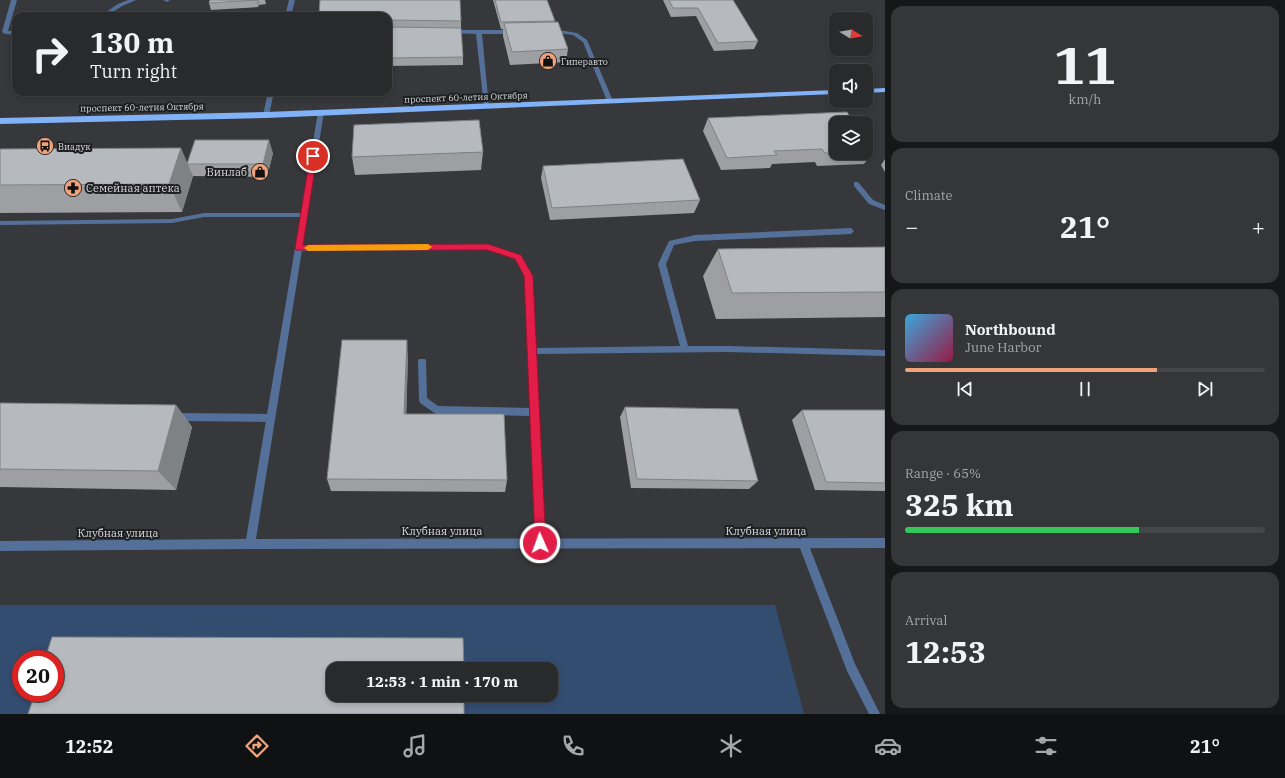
<!DOCTYPE html>
<meta charset="utf-8">
<style>
:root{--surface:#282a2c;--page:#343638;--text:#f1f3f6;--muted:#a5a7a9;--line:#444648;--accent:#f0a27a}
body{margin:0;font-family:"IBM Plex Serif",serif;background:var(--page);color:var(--text);height:100vh;display:flex;flex-direction:column;font-size:15px;white-space:nowrap}
*{box-sizing:border-box;margin:0}
p{font-size:13px;color:var(--muted)}
.icon{flex:none;width:22px;height:22px;fill:none;stroke:currentColor;stroke-width:2;stroke-linecap:round;stroke-linejoin:round}
.map{position:relative;flex:1;overflow:hidden}
.panel{display:flex;flex-direction:column;gap:6px;padding:6px;background:#161718;width:400px}
.panel>*{flex:none}
.hud{position:absolute;left:12px;top:12px;width:380px;height:84px;border-radius:12px;box-shadow:0 2px 6px #0003,0 0 0 1px var(--line);background:#282a2c;color:var(--text);overflow:hidden}
.needle{width:26px;rotate:101deg}
.fabs{position:absolute;left:829px;top:12px;display:grid;gap:8px}
.fabs a{display:grid;place-items:center;width:44px;height:44px;border-radius:8px;background:var(--surface);box-shadow:0 2px 6px #0003,0 0 0 1px var(--line);font-size:20px}
.speed{position:absolute;left:12px;top:650px;display:flex;gap:8px;font-size:20px;font-weight:700;text-align:center}
.speed>*{display:grid;place-content:center;width:52px;height:52px;border-radius:50%;background:var(--surface);box-shadow:0 2px 6px #0003,0 0 0 1px var(--line);line-height:1}
.speed .limit{border:6px solid #d22;background:#fff;color:#111}
.pin{position:absolute;display:grid;place-items:center;width:34px;height:34px;color:#fff;margin:-17px;border:2px solid #fff;border-radius:50%;box-shadow:0 1px 4px #0007}
.me{position:absolute;width:44px;margin:-22px;rotate:358deg;stroke-linejoin:round;filter:drop-shadow(0 0 3px #0008)}
.turn{display:flex;align-items:center;gap:14px;height:84px;padding:0 12px;font-size:18px}
.turn .icon{width:52px;height:52px;stroke-width:2.5}
.turn b{display:block;font-size:28px;line-height:34px}
.big{font-size:30px;font-weight:700;line-height:1.1}
.panel .tile{flex:1;display:flex;flex-direction:column;justify-content:center;gap:6px;min-width:0;padding:0 14px;border-radius:12px;background:var(--page)}
.panel .dial{align-items:center;gap:0}
.dial b{font-size:52px;line-height:1}
.song{display:flex;align-items:center;gap:12px}
.cover{width:48px;height:48px;border-radius:6px;background:linear-gradient(135deg,hsl(200 70% 55%),hsl(340 70% 35%))}
.played{height:4px;border-radius:2px;background:linear-gradient(90deg,var(--accent) 70%,var(--line) 70%)}
.keys{display:flex;justify-content:space-around;direction:ltr}
.heat{display:flex;justify-content:space-between;align-items:center;font-size:22px;direction:ltr}
.charge{height:6px;border-radius:3px;background:linear-gradient(90deg,#34c759 65%,var(--line) 0)}
.trip{position:absolute;left:326px;top:662px;width:232px;height:40px;border-radius:12px;background:var(--surface);box-shadow:0 2px 6px #0003,0 0 0 1px var(--line);font-weight:700;line-height:40px;text-align:center}
.tabs{display:flex;height:64px;justify-content:space-around;align-items:center;background:#101112;color:var(--muted)}
.tabs .icon{width:28px;height:28px}
.tabs .on{color:var(--accent)}
.tabs b{font-size:18px;color:var(--text)}
main{display:flex;flex:1;min-height:0}
.map>svg:first-child{display:block}
</style>
<main>
<div class="map">
<svg width="885" height="714" viewBox="0 0 885 714">
<rect width="100%" height="100%" fill="#36383b"/>
<!-- green -->
<path fill="#334d71" fill-rule="evenodd" d="M0,605h775l29,109h-804zM21,659h34v34h-34zM333,669h218v26h-218z"/>
<g fill="none" stroke-linecap="round" stroke-linejoin="round">
<!-- service -->
<path fill="#557098" fill-rule="evenodd" d="M11,0h6l-9,31h8v4l-11,-1 -3,-2z
M128,0h8l-14,6 -15,10h-7l18,-12z
M163,0h7l-3,2z
M289,0h6l-4,16h-6z
M553,29l24,4 10,7 26,61 -1,1h-4l-1,-1 -24,-59 -10,-7 -22,-3v-2z
M451,30h62l3,2 -3,2h-31l7,73 -2,1 -3,-2 -8,-72 -27,-1 -1,-1z
M268,92h6l-5,23 -3,2 -3,-2z
M854,182h4l15,18 12,5v5l-16,-6 -15,-18z
M204,213h100l3,2 -3,2h-100l-32,6 -172,2v-4l172,-2z
M851,228l3,3 -3,3 -156,7 -21,4 -8,19 22,82h40l157,4v6l-157,-4 -192,2 9,189 -2,3 -3,2 -3,-2 -2,-3 -4,-127 -95,-2 -16,-11 -1,-3 -1,-39 1,-2h6l1,2 1,37 11,8 93,2 -7,-132 -9,-17 -27,-9 -189,1 -4,-3 4,-3 189,-1 33,11 11,21 4,72 144,-2 -22,-82 11,-23 26,-6z
M175,413l96,1 3,1 1,3 -1,3 -3,1 -96,-1 -3,-1 -1,-3 1,-3z
M803,538l3,2 2,3 47,121 25,50h-11l-22,-43 -49,-128 2,-3z"/>
<!-- minor -->
<path fill="#557098" fill-rule="evenodd" d="M321,110l3,2 -68,427 629,-1v10l-635,1 -250,2v-10l246,-2 72,-427z"/>
<!-- trunk -->
<path fill="#81b1f6" fill-rule="evenodd" d="M885,88v4l-19,1v-4z
M836,90v4l-570,24 -266,6v-6l266,-6z"/>
</g>
<!-- wall -->
<path fill="#9d9fa3" d="M210,0h55l1,4 -7,1 -1,2 -47,3 -2,-7z
M493,0h54l7,22 14,27 -2,13 -56,3 -7,-29v-7h-2z
M663,0h70l25,41 -4,8 -40,2 -18,-35 -25,1z
M388,16l73,5v7l2,29v8l-75,1z
M708,118l128,35h30v-12l7,10 -9,13 -47,2 -2,-4 -43,2 -2,4 -49,2 -18,-39z
M0,149l187,15 86,-11 -6,24 -74,-1 -11,36 -182,1z
M483,152l-2,18 -126,5 -3,-18z
M885,159v13l-4,-7z
M543,166l157,34 -6,13 -144,7 -9,-42z
M885,247v70l-169,2 -13,-43 15,-27z
M408,356l-2,58 101,66 -2,12 -174,-1 -4,-12z
M0,403l176,2 16,22 -16,63 -176,-3z
M625,407l133,74 -9,8 -118,-1 -11,-71z
M802,410h83v81l-70,-1 -23,-70z"/>
<!-- shaded-wall -->
<path fill="#7f8284" d="M257,0h1l1,5 -1,2z
M269,140l4,13 -6,24 -4,-13z
M181,148l12,28 -11,36 -13,-28z
M407,340l1,16 -2,71 -2,-13z
M176,405l16,22 -16,63 -18,-19z"/>
<!-- building -->
<path fill="#b6b9bd" stroke="#7f8284" d="M210,0h47l-48,3z
M320,0h140l1,21 -73,-1v-4h-69z
M495,0h52l8,21 -54,1z
M669,0h64l25,41 -40,2 -20,-35h-25z
M558,22l10,27 -56,3 -8,-29z
M388,27l73,1 2,29 -75,1z
M847,112l7,11h-18v30h-11l-3,-4 -48,2 3,4 -50,3 -19,-40z
M479,120l4,32 -131,5 2,-32z
M195,140h74l-6,24h-76z
M866,141l7,10h-7z
M181,148l-12,36 -169,1v-36z
M683,159l17,41 -148,8 -9,-42z
M885,247v45l-153,1 -14,-44z
M342,340h65l-3,74h100l3,66 -180,-1z
M0,403l176,2 -18,66 -158,-2z
M625,407l113,2 20,72 -121,-2z
M802,410h83v73l-59,-1z
M52,637l411,1 1,31h-131v26h131v19h-436l7,-21h20v-34h-10z"/>
<!-- route -->
<path fill="#e11d48" stroke="#92132f" d="M313,154l4,2 -14,89 185,-1 33,11 12,21 13,267 -2,4 -4,2 -3,-2 -2,-4 -11,-267 -9,-17 -28,-9h-191l-1,-2 15,-92z"/>
<!-- slow -->
<path fill="#f59e0b" d="M428,244l4,3 -4,3 -120,1 -4,-3 4,-3z"/>
<!-- icons -->
<defs>
<symbol id="shop-disc" viewBox="-11 -11 22 22"><circle r="9.5" fill="#f0a27a" stroke="#1e1f21"/><path d="M-5-2.5h2.3a2.7 3.5 0 0 1 5.4 0H5L5.5 6h-11ZM-1.5-2.5h3a1.5 2.3 0 0 0-3 0Z" fill="#111"/></symbol>
<symbol id="bus-disc" viewBox="-11 -11 22 22"><circle r="9.5" fill="#f0a27a" stroke="#1e1f21"/><path d="M-5-6H5V4H4V6H2V4H-2V6H-4V4H-5ZM-3.5-4V0h7V-4ZM-3.5 1.2v1.5H-2V1.2ZM2 1.2v1.5H3.5V1.2Z" fill="#111"/></symbol>
<symbol id="pharmacy-disc" viewBox="-11 -11 22 22"><circle r="9.5" fill="#f0a27a" stroke="#1e1f21"/><path d="M-2-6h4v4h4v4h-4v4h-4v-4h-4v-4h4Z" fill="#111"/></symbol>
</defs>
<g fill-rule="evenodd">
<use href="#shop-disc" x="538" y="51" width="20" height="20"/>
<use href="#bus-disc" x="35" y="136" width="20" height="20"/>
<use href="#shop-disc" x="250" y="162" width="20" height="20"/>
<use href="#pharmacy-disc" x="63" y="178" width="20" height="20"/>
</g>
<g text-anchor="middle" dominant-baseline="central" stroke-width="4" stroke-linejoin="round" paint-order="stroke">
<!-- far-poi labels -->
<g font-size="9" fill="#d8dadc" stroke="#1e1f21" text-anchor="start">
<text x="561" y="61">Гиперавто</text>
<text x="58" y="146">Виадук</text>
</g>
<!-- far-street labels -->
<g font-size="9" fill="#d8dadc" stroke="#1e1f21">
<text transform="translate(466 97) rotate(-2)">проспект 60-летия Октября</text>
<text transform="translate(142 107) rotate(-1)">проспект 60-летия Октября</text>
</g>
<!-- poi labels -->
<g font-size="11" fill="#d8dadc" stroke="#1e1f21" text-anchor="end">
<text x="247" y="172">Винлаб</text>
<text x="86" y="188" text-anchor="start">Семейная аптека</text>
</g>
<!-- street labels -->
<g font-size="11" fill="#d8dadc" stroke="#1e1f21">
<text x="442" y="531">Клубная улица</text>
<text x="766" y="531">Клубная улица</text>
<text x="118" y="533">Клубная улица</text>
</g>
</g>
</svg>
<div class="fabs">
<a><svg class="needle" viewBox="-14 -14 28 28"><path d="M0-13l5 13h-10z" fill="#e53935"/><path d="M0 13l5-13h-10z" fill="#a5a7a9"/></svg></a>
<a><svg class="icon" aria-label="sound" viewBox="0 0 24 24"><path d="M4 9h4l5-4v14l-5-4H4zM17 9q2 3 0 6"/></svg></a>
<a><svg class="icon" aria-label="layers" viewBox="0 0 24 24"><path d="M12 4l9 5-9 5-9-5zM3 14l9 5 9-5"/></svg></a>
</div>
<div class="speed"><div class="limit">20</div></div>
<div class="pin" style="left:313px;top:156px;background:#d93025"><svg class="icon" aria-label="arrive" viewBox="0 0 24 24"><path d="M6 21V4h12l-3 4 3 4H6"/></svg></div>
<svg class="me" style="left:540px;top:543px" viewBox="-20 -20 40 40"><circle r="17" fill="#e11d48" stroke="#fff" stroke-width="3"/><path d="M0-11L8 9 0 5-8 9z" fill="#fff"/></svg>
<div class="trip">12:53 · 1 min · 170 m</div>
<div class="hud">
<div class="turn"><svg class="icon" aria-label="right" viewBox="0 0 24 24"><path d="M7 20v-9h11M14 6l5 5-5 5"/></svg><div><b>130 m</b>Turn right</div></div>
</div>
</div>
<section class="panel">
<div class="tile dial"><b>11</b><p>km/h</p></div>
<div class="tile"><p>Climate</p>
<div class="heat"><a>−</a><b class="big">21°</b><a>+</a></div>
</div>
<div class="tile">
<div class="song"><i class="cover"></i><div><b>Northbound</b><p>June Harbor</p></div></div>
<div class="played"></div>
<div class="keys"><svg class="icon" aria-label="previous" viewBox="0 0 24 24"><path d="M18 5L8 12l10 7zM5 5v14"/></svg><svg class="icon" aria-label="pause" viewBox="0 0 24 24"><path d="M8 5v14M16 5v14"/></svg><svg class="icon" aria-label="next" viewBox="0 0 24 24"><path d="M6 5l10 7-10 7zM19 5v14"/></svg></div>
</div>
<div class="tile"><p>Range · 65%</p><b class="big">325 km</b><div class="charge"></div></div>
<div class="tile"><p>Arrival</p><b class="big">12:53</b></div>
</section>
</main>
<nav class="tabs">
<b>12:52</b>
<svg class="icon on" aria-label="directions" viewBox="0 0 24 24"><path d="M12 3l9 9-9 9-9-9zM9 14v-3h6M13 9l2 2-2 2"/></svg>
<svg class="icon" aria-label="music" viewBox="0 0 24 24"><path d="M9 18V5l10-2v13"/><circle cx="6" cy="18" r="3"/><circle cx="16" cy="16" r="3"/></svg>
<svg class="icon" aria-label="phone" viewBox="0 0 24 24"><path d="M5 4h4l2 5-3 2q2 4 5 5l2-3 5 2v4C11 20 4 13 5 4z"/></svg>
<svg class="icon" aria-label="climate" viewBox="0 0 24 24"><path d="M12 3v18M4 7l16 10M4 17L20 7"/></svg>
<svg class="icon" aria-label="car" viewBox="0 0 24 24"><path d="M5 17H2v-5l4-1 3-4h7l3 4 3 1v5h-3M9 17h6M6 11h13"/><circle cx="7" cy="17" r="2"/><circle cx="17" cy="17" r="2"/></svg>
<svg class="icon" aria-label="filters" viewBox="0 0 24 24"><path d="M4 7h16M4 17h16"/><circle cx="9" cy="7" r="2"/><circle cx="15" cy="17" r="2"/></svg>
<b>21°</b>
</nav>
